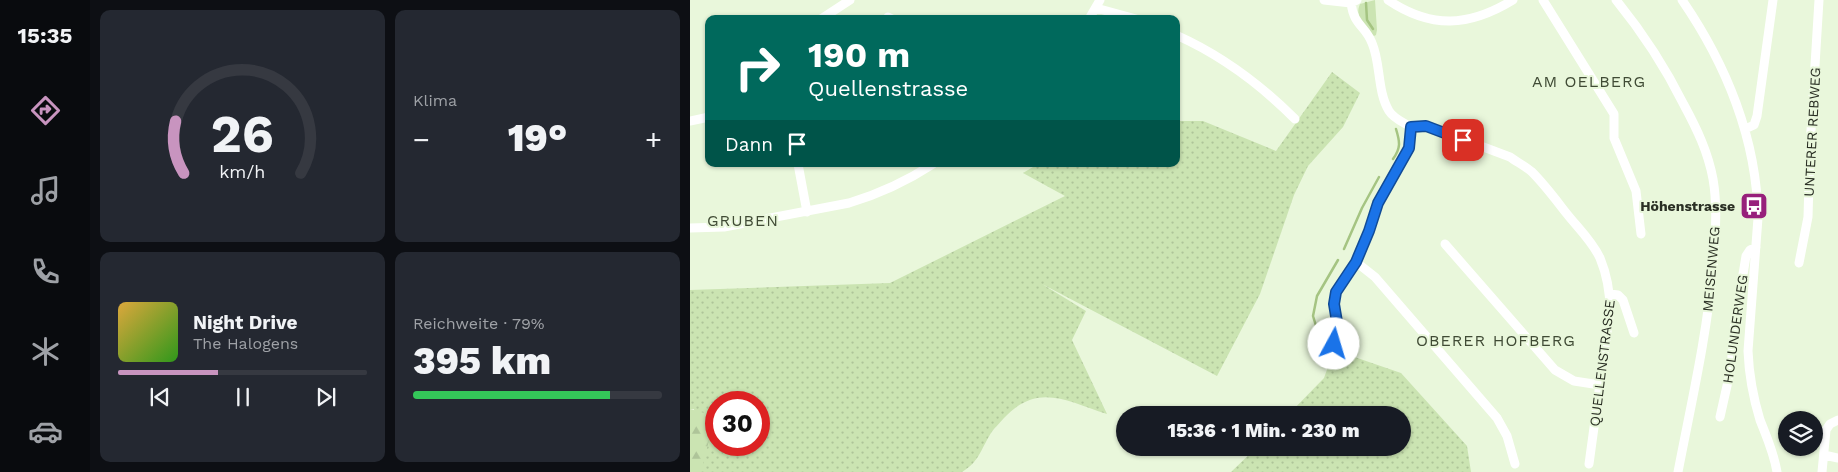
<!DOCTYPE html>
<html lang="de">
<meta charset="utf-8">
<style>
:root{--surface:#171b24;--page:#242831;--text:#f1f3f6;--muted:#9ea1a6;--line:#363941;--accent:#c894bf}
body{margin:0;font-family:"Work Sans",sans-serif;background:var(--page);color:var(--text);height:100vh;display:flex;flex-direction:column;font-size:19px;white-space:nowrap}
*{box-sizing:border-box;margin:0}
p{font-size:16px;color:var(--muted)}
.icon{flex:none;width:28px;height:28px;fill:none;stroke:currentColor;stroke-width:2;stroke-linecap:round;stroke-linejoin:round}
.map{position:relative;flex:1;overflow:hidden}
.drawer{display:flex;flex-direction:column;gap:10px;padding:10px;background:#0d0f14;width:600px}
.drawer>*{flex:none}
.banner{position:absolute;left:15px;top:15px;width:475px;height:152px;border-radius:10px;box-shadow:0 1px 4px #0004;background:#00695c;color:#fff;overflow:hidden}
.tools{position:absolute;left:1088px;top:411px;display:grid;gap:10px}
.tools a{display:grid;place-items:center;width:45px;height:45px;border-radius:50%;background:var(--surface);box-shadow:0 1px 4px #0004;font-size:25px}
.speed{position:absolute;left:15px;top:391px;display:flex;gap:10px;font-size:25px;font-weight:700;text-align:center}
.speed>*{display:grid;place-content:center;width:65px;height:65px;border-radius:50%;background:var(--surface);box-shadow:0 1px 4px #0004;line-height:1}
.speed .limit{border:8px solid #d22;background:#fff;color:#111}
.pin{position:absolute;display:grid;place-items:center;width:42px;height:42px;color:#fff;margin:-21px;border-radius:10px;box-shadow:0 2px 8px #0006}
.me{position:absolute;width:55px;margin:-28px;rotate:6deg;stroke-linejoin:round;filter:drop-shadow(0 0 4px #0008)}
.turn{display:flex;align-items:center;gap:18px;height:105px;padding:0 20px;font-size:22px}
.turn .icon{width:65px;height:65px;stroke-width:2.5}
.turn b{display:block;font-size:35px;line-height:42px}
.then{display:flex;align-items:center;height:48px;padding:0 20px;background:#0003;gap:10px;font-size:19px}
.big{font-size:38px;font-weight:800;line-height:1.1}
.drawer .widget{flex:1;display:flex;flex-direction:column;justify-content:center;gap:8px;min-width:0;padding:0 18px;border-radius:10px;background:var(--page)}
.drawer .dial{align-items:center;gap:0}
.dial svg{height:130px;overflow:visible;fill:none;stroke:var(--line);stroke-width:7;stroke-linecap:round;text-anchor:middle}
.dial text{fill:var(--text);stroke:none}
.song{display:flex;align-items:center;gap:15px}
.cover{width:60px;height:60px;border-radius:8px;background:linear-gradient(135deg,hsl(40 70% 55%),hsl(110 70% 35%))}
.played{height:5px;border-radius:2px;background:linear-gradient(90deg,var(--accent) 40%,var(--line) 40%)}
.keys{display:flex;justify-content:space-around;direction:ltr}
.heat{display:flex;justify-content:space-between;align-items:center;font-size:28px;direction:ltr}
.charge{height:8px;border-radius:4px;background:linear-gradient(90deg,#34c759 79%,var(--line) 0)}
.drawer .tiles{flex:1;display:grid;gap:10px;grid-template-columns:repeat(2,1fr)}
.trip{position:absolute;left:426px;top:406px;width:295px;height:50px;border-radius:25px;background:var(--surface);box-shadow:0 1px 4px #0004;font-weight:800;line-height:50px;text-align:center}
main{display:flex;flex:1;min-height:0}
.dock{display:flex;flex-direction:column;width:90px;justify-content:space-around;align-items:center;background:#090b0e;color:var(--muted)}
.dock .icon{width:35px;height:35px}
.dock .on{color:var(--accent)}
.dock b{font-size:22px;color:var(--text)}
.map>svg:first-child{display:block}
</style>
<main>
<nav class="dock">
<b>15:35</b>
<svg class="icon on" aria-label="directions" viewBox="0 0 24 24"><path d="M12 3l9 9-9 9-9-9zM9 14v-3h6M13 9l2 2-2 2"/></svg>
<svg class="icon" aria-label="music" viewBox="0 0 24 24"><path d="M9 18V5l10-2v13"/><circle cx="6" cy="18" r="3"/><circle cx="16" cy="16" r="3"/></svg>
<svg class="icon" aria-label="phone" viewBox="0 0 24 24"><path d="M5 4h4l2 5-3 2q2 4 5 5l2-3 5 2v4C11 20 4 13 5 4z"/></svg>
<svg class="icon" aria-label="climate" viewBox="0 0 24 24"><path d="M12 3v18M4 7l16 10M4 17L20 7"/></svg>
<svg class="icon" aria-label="car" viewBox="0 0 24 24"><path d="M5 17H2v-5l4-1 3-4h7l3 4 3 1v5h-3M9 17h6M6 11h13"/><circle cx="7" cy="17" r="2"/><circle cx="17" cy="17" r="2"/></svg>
</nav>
<section class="drawer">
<div class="tiles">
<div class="widget dial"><svg viewBox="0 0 100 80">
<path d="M14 69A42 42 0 1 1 86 69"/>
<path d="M14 69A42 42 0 0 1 9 37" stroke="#c894bf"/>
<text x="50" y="56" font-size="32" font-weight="700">26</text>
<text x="50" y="72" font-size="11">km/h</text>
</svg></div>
<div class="widget"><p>Klima</p>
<div class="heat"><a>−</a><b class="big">19°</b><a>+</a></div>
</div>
<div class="widget">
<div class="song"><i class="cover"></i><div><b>Night Drive</b><p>The Halogens</p></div></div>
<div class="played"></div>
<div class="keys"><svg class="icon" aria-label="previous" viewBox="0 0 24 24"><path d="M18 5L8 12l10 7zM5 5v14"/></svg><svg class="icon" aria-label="pause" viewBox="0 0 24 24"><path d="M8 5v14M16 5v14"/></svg><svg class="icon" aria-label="next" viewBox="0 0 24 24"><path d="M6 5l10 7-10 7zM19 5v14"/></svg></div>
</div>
<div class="widget"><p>Reichweite · 79%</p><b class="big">395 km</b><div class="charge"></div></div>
</div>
</section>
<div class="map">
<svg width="1148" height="472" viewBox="0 0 1148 472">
<defs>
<pattern id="grass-dots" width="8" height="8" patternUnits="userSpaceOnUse" patternTransform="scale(1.25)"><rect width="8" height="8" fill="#cbe4b2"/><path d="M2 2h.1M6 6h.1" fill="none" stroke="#aec499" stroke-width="1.8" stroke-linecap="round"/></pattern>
<pattern id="forest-firs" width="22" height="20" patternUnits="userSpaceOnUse" patternTransform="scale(1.25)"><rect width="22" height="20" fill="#cbe4b2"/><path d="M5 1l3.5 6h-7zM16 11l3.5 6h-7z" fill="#aec499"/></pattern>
</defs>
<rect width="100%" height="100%" fill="#e9f7db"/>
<!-- grass -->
<path fill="url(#grass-dots)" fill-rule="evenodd" d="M642,72l28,21 -17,34 -35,39 -14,29 -34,99 -43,82 -175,-92 44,27 -14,29 35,74c-41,-13 -69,-32 -103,4 -4,5 -9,9 -13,15 -10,16 -12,29 -29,39h-261l-7,-63h-4v-119l200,-7 175,-87 -42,-23 15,-9h138v-43h27l73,30zM26,402h43v43h-43z
M644,350l67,23 66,73 4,26h-240l25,-24h146v-33h-114l36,-37z"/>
<!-- forest -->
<path fill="url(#forest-firs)" d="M0,409l25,7 -14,56h-11z"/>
<!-- green -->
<path fill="#cbe4b2" d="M685,0l2,30 -1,5 -2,1c-9,-10 -20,-19 -14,-32z"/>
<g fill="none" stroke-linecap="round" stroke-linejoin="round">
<!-- stream -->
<path stroke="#a5c482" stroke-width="2.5" d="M676,3l1,17 6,9
M703,159c8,-11 7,-17 3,-30
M654,249l18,-41 17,-31
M627,329l-4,-13 4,-20 21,-36"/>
<!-- street -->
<path stroke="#fff" stroke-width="9" d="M634,0l27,3 6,-3
M698,0c43,29 81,27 125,0
M853,0l71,114v24l22,53 5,43
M926,0c27,33 49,67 68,105 13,24 24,47 29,74 5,29 2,58 0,87 -6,70 -22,138 -35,206
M992,0c44,64 75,139 76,218l-10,133c1,24 5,46 12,69 7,18 14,33 17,52
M661,3c3,23 14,22 21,40 9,21 5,48 17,68 5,8 14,11 22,16l11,-1 11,2 77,29c7,5 15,9 22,15 13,13 24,28 35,42 11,14 25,27 33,44 7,17 10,34 10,52l-21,154
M406,8l40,11
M198,17l4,2
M131,19l29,-19
M399,19l11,-19
M486,35c45,20 84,49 119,84
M0,121l19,-4
M1055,129l9,-4 3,-9 16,-116
M108,164l9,48
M0,228l34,-1 125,-24c30,-9 58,-22 84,-39
M755,244l110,126 19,11 26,4
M666,262l19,15 122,141 10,18 8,28
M1109,263l9,-46 2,-70 9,-147
M920,294l8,1 5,5 11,33
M631,339l8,6 5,-1 3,-22 -3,-18 2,-12 20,-30 8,-16 14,-43 31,-55 2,-21
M1030,417l11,-49 3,-39 12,-73 4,-6 6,-3
M1134,455l14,3
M1132,472l4,-42 4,-6 8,-4"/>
</g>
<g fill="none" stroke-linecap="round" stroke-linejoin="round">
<defs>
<path id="route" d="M644,344l3,-22 -3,-18 2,-12 20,-30 13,-31 9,-28 31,-55 2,-21 15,-1 37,14"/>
</defs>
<!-- route casing -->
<use href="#route" stroke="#114b97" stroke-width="12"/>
<!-- route -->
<use href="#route" stroke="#1a73e8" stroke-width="9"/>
</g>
<!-- icons -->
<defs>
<symbol id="bus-square" viewBox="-11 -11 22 22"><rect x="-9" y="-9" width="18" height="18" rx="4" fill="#97207b" stroke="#e9f7db"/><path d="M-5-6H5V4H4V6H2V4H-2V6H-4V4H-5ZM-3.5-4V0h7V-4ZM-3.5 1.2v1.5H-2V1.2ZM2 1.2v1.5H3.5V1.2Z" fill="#fff"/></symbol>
</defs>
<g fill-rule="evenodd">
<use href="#bus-square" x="1048" y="190" width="32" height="32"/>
</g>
<g text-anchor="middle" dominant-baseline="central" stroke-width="4" stroke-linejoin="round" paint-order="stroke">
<!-- street labels -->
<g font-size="14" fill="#2a2f24" stroke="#e9f7db">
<text transform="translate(1122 132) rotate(-87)">UNTERER REBWEG</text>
<text transform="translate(1021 269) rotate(-85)">MEISENWEG</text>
<text transform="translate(1045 329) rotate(-82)">HOLUNDERWEG</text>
<text transform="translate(912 363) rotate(-83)">QUELLENSTRASSE</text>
</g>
<!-- poi labels -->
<g font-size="14" font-weight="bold" fill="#2a2f24" stroke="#e9f7db" text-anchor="end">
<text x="1045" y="206">Höhenstrasse</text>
</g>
<!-- quarter labels -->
<g font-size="16" letter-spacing="1" fill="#404b35" stroke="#e9f7db">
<text x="899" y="81">AM OELBERG</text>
<text x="53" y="220">GRUBEN</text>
<text x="806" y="340">OBERER HOFBERG</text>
</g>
</g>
</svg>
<div class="tools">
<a><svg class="icon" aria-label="layers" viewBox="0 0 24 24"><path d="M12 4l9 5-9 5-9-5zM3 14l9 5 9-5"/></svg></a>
</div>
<div class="speed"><div class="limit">30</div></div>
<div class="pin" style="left:773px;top:140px;background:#d93025"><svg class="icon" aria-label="arrive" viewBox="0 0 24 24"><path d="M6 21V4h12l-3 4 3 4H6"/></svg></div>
<svg class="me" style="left:644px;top:344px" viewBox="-20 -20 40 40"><circle r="19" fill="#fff"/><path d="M0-13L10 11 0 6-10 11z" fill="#1a73e8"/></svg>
<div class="trip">15:36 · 1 Min. · 230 m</div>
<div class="banner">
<div class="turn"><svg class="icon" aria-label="right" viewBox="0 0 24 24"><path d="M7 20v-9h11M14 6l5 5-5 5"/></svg><div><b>190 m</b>Quellenstrasse</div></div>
<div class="then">Dann<svg class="icon" aria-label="arrive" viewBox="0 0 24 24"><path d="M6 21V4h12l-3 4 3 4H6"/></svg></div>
</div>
</div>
</main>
